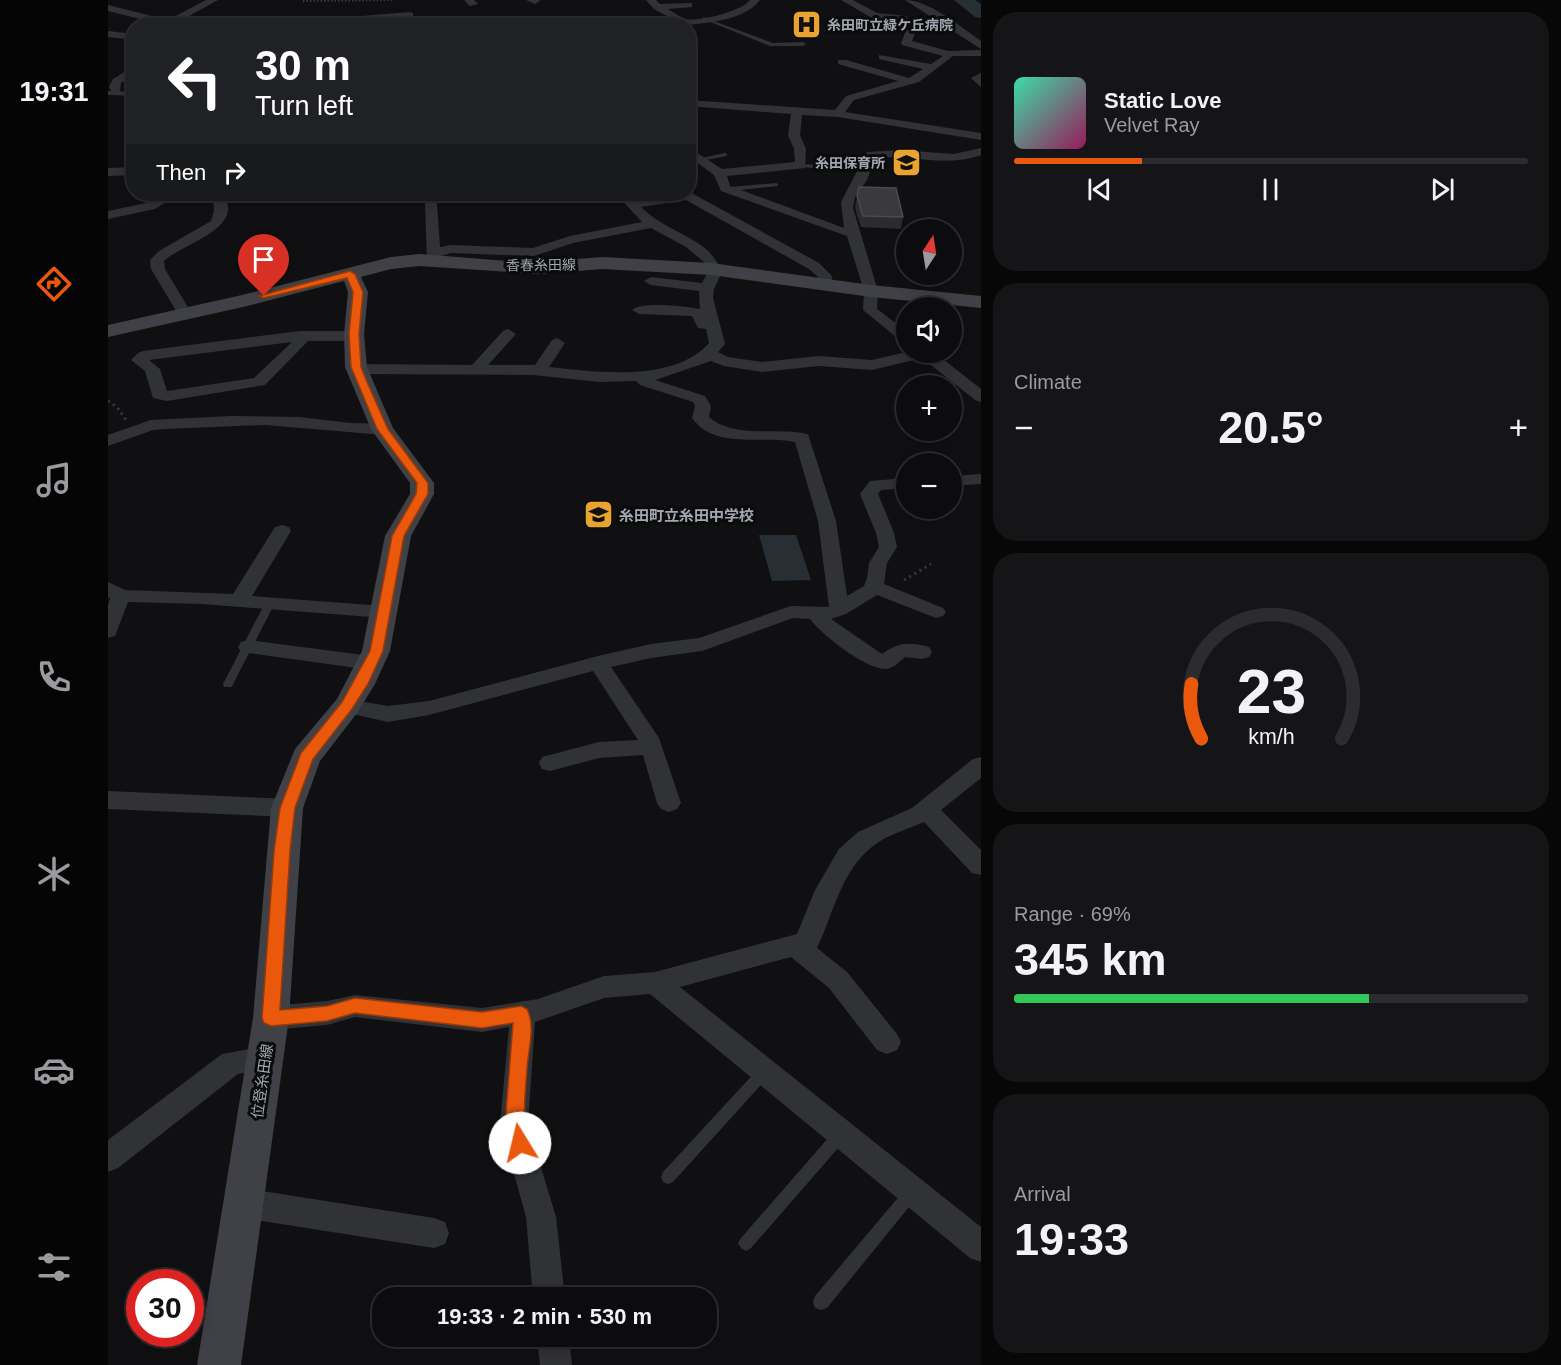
<!DOCTYPE html>
<meta charset="utf-8">
<style>
:root{--surface:#0c0c0e;--page:#151517;--text:#f1f3f6;--muted:#9a9b9e;--line:#2c2c2e;--accent:#ea580c}
body{margin:0;font-family:Arial,"Noto Sans JP",sans-serif;background:var(--page);color:var(--text);height:100vh;display:flex;flex-direction:column;font-size:22px;white-space:nowrap}
*{box-sizing:border-box;margin:0}
p{font-size:20px;color:var(--muted)}
.icon{flex:none;width:33px;height:33px;fill:none;stroke:currentColor;stroke-width:2;stroke-linecap:round;stroke-linejoin:round}
.map{position:relative;flex:1;overflow:hidden}
.drawer{display:flex;flex-direction:column;gap:12px;padding:12px;background:#070708;width:580px}
.drawer>*{flex:none}
.hud{position:absolute;left:18px;top:18px;width:570px;height:183px;border-radius:24px;box-shadow:0 3px 15px #0003,0 0 0 2px var(--line);background:#202124;color:#fff;overflow:hidden}
.needle{width:39px;rotate:12deg}
.tools{position:absolute;left:788px;top:219px;display:grid;gap:12px}
.tools a{display:grid;place-items:center;width:66px;height:66px;border-radius:50%;background:var(--surface);box-shadow:0 3px 15px #0003,0 0 0 2px var(--line);font-size:30px}
.speed{position:absolute;left:18px;top:1269px;display:flex;gap:12px;font-size:30px;font-weight:700;text-align:center}
.speed>*{display:grid;place-content:center;width:78px;height:78px;border-radius:50%;background:var(--surface);box-shadow:0 3px 15px #0003,0 0 0 2px var(--line);line-height:1}
.speed .limit{border:9px solid #d22;background:#fff;color:#111}
.pin{position:absolute;display:grid;place-items:center;width:51px;height:51px;color:#fff;margin:-62px -26px;border-radius:50% 50% 50% 0;rotate:-45deg;box-shadow:0 0 6px #0007}
.pin .icon{rotate:45deg}
.me{position:absolute;width:66px;margin:-33px;rotate:351deg;stroke-linejoin:round;filter:drop-shadow(0 0 4px #0008)}
.turn{display:flex;align-items:center;gap:21px;height:126px;padding:0 30px;font-size:27px}
.turn .icon{width:78px;height:78px;stroke-width:2.5}
.turn b{display:block;font-size:42px;line-height:51px}
.then{display:flex;align-items:center;height:57px;padding:0 30px;background:#0003;gap:12px;font-size:22px}
.big{font-size:45px;font-weight:700;line-height:1.1}
.drawer .card{flex:1;display:flex;flex-direction:column;justify-content:center;gap:9px;min-width:0;padding:0 21px;border-radius:24px;background:var(--page)}
.drawer .dial{align-items:center;gap:0}
.dial svg{height:156px;overflow:visible;fill:none;stroke:var(--line);stroke-width:7;stroke-linecap:round;text-anchor:middle}
.dial text{fill:var(--text);stroke:none}
.song{display:flex;align-items:center;gap:18px}
.cover{width:72px;height:72px;border-radius:9px;background:linear-gradient(135deg,hsl(160 70% 55%),hsl(330 70% 35%))}
.played{height:6px;border-radius:3px;background:linear-gradient(90deg,var(--accent) 25%,var(--line) 25%)}
.keys{display:flex;justify-content:space-around;direction:ltr}
.heat{display:flex;justify-content:space-between;align-items:center;font-size:33px;direction:ltr}
.charge{height:9px;border-radius:4px;background:linear-gradient(90deg,#34c759 69%,var(--line) 0)}
.trip{position:absolute;left:264px;top:1287px;width:345px;height:60px;border-radius:24px;background:var(--surface);box-shadow:0 3px 15px #0003,0 0 0 2px var(--line);font-weight:700;line-height:60px;text-align:center}
main{display:flex;flex:1;min-height:0}
.dock{display:flex;flex-direction:column;width:108px;justify-content:space-around;align-items:center;background:#050506;color:var(--muted)}
.dock .icon{width:42px;height:42px}
.dock .selected{color:var(--accent)}
.dock b{font-size:27px;color:var(--text)}
.map>svg:first-child{display:block}
</style>
<main>
<nav class="dock">
<b>19:31</b>
<svg class="icon selected" aria-label="directions" viewBox="0 0 24 24"><path d="M12 3l9 9-9 9-9-9zM9 14v-3h6M13 9l2 2-2 2"/></svg>
<svg class="icon" aria-label="music" viewBox="0 0 24 24"><path d="M9 18V5l10-2v13"/><circle cx="6" cy="18" r="3"/><circle cx="16" cy="16" r="3"/></svg>
<svg class="icon" aria-label="phone" viewBox="0 0 24 24"><path d="M5 4h4l2 5-3 2q2 4 5 5l2-3 5 2v4C11 20 4 13 5 4z"/></svg>
<svg class="icon" aria-label="climate" viewBox="0 0 24 24"><path d="M12 3v18M4 7l16 10M4 17L20 7"/></svg>
<svg class="icon" aria-label="car" viewBox="0 0 24 24"><path d="M5 17H2v-5l4-1 3-4h7l3 4 3 1v5h-3M9 17h6M6 11h13"/><circle cx="7" cy="17" r="2"/><circle cx="17" cy="17" r="2"/></svg>
<svg class="icon" aria-label="filters" viewBox="0 0 24 24"><path d="M4 7h16M4 17h16"/><circle cx="9" cy="7" r="2"/><circle cx="15" cy="17" r="2"/></svg>
</nav>
<div class="map">
<svg width="873" height="1365" viewBox="0 0 873 1365">
<rect width="100%" height="100%" fill="#101012"/>
<!-- water -->
<path fill="#272f34" d="M651,535h37l15,45 -39,1z"/>
<g fill="none" stroke-linecap="round" stroke-linejoin="round">
<!-- river -->
<path fill="#272f34" fill-rule="evenodd" d="M846,0h21l6,4v14l-6,-1z"/>
<!-- path-far1 -->
<path stroke="#37393d" stroke-width="2" stroke-dasharray="1.5 2" stroke-linecap="butt" d="M195,1l90,-1
M311,24l55,-7"/>
<!-- path -->
<path stroke="#37393d" stroke-width="3" stroke-dasharray="2 4" stroke-linecap="butt" d="M0,401l9,6 9,13
M796,580l27,-16"/>
<!-- service -->
<path fill="#313236" fill-rule="evenodd" d="M595,17l70,26 30,-1 3,2 -3,2h-33l-67,-27z
M0,91l26,1v4l-26,-1z
M617,153l2,1v2l-27,5 -3,-2z
M691,164l26,1 3,2 -3,2 -24,-2 -2,-1z
M668,183l2,1v2l-48,5 -3,-2 3,-2z
M162,600l5,3 -42,81 -1,3h-8l-1,-3 42,-81z
M656,1066l5,2 2,4 -2,4 -96,106 -5,2 -5,-2 -2,-5 2,-5 96,-104z
M733,1127l5,2 2,5 -2,5 -95,109 -5,3 -5,-3 -3,-5 3,-5 95,-109z
M804,1185l5,2 2,5 -2,5 -90,111 -6,2 -6,-2 -2,-6 2,-6 92,-109z"/>
<!-- minor -->
<path fill="#313236" fill-rule="evenodd" d="M98,0h12l-47,26h-13l2,-2 -52,-13v-6l60,15z
M356,0h10l4,4 -8,2z
M418,0h13l1,1 -5,3z
M538,0h10l4,4 32,-1v4l-24,2c5,3 12,8 18,10 13,3 56,-8 64,-19h10c-20,28 -93,26 -126,26l5,-3 35,-3 -20,-11z
M733,0h12l24,13 29,3 11,12 -5,13 36,10 33,-1v6h-28l-34,26 -65,18 -9,12 136,21v7l-143,-23 -36,-2 -2,20 6,14 -1,19 -78,8 3,10 114,42 -3,-26 26,-50 32,-2 55,4 27,-6v7c-36,13 -70,-1 -106,3l-8,22 -12,17 -2,11 25,83 -1,18 29,22v12l-5,-2 -38,-31 1,-19 -17,-55 -126,-45 -7,-16 -26,-19v-9l34,22 73,-7 -1,-13 -6,-14 3,-21 -103,-8v-6l147,10 11,-14 52,-15 -60,-17v-4h8l63,18 14,-9 -44,-10v-4l52,9 12,-8 -41,-11 -1,-2 6,-15 -7,-7 -28,-3z
M797,0c24,0 56,27 76,41v8z
M302,12l3,1v4l-75,9 24,-10z
M0,31l26,3v6l-26,-3z
M26,66v8l-13,9 -1,9h-8l-3,-5 4,-8z
M873,73v14l-10,-9z
M26,167v8l-26,1v-8z
M580,191l131,72 13,13 -1,11h-10l-3,-10 -9,-8 -123,-69 -45,7c18,18 41,25 61,39 11,7 14,17 21,24l-9,19 -1,9 12,46 -7,8 10,5 34,5 57,-6 53,4 34,-8h28l47,37v13l-6,-2 -53,-42 -50,12 -53,-4 -57,6 -38,-6 -13,-5 -56,19 50,16 6,10 -2,11c25,22 68,10 99,17l28,87 11,75 17,-10 3,-8 2,-15 10,-16 -3,-14 -16,-39 10,-13 36,-3v10l-25,2 -3,4 16,39 3,14 -10,16 -3,21 59,24 3,4 -3,4 -7,2 -59,-23 -31,19 -15,5 51,35c17,-12 27,-12 47,-7l3,5 -3,5 -7,2 -17,-2c-6,5 -12,12 -20,12 -21,-1 -63,-34 -75,-50l-17,-1 -91,33 -51,7 -40,9 48,71 22,65 -4,6 -8,3 -8,-3 -4,-6 -14,-48 -44,3 -49,13 -8,-2 -3,-6 3,-6 57,-15 39,-2 -45,-69 -164,44 -41,7 -49,-11 -3,-5 3,-5 8,-2 41,7 41,-5 169,-45 53,-12 48,-6 92,-32 38,1 -11,-86 -23,-79c-34,-7 -80,8 -103,-24l3,-12 -2,-4 -53,-17 -4,-4 -36,1 -67,-7 -176,-1 -8,-5 8,-5 115,1 31,-34 5,-2 8,5 -28,31h47l17,-25 5,-2 8,5 -16,24c48,5 125,16 160,-24l-3,-14 -8,-1 -6,-12 -53,-2 -7,-4c8,-9 55,-4 68,-1l-1,-18 -48,-6 -7,-4 7,-4 51,6 6,-11 -4,-3v-7l-18,-15 -35,-19 -78,15 -39,13 -83,-3 -10,3 -2,7 -5,1 -7,-4 -2,-56 1,-3h10l1,3 3,43 11,-2 82,3 37,-12 72,-14 -26,-28h12l7,7 53,-7z
M53,194h61c27,33 -42,51 -58,67l1,8 27,45 -7,4 -7,-4 -27,-45 -1,-9 9,-9 52,-30 3,-10 -1,-13 -3,-2 -41,4 -14,9 -47,10v-8l38,-8z
M192,331h54l8,5 -8,5h-46l-43,44 -98,16 -14,-3 -8,-27 -14,-11 7,-7 5,-2zM184,342l-38,36 -87,13 -7,-22 -11,-9z
M123,416l68,1 52,6 31,1 8,5 -2,4 -16,1 -107,-9 -101,4 -11,1 -45,16v-11l43,-15z
M873,474v10l-30,2v-10z
M174,525l7,2 2,4 -39,65 132,10 7,2 3,4 -3,4 -7,2 -182,-14 -74,-2 -13,34 -7,2v-33l2,-7 -2,-1v-15l17,8 108,4 42,-67z
M140,640l123,16 7,2 3,5 -3,5 -7,2 -130,-18 -3,-5 3,-5z
M873,757v21l-40,32 40,40v25l-9,-2 -48,-51c-16,7 -37,13 -51,24 -33,26 -39,67 -56,102l30,24 50,62 4,8 -4,8 -10,4 -10,-4 -48,-62 -38,-31 -111,30 301,240v35l-11,-4 -320,-264 -46,4 -69,24 -7,102 28,93 9,81h-32l-7,-81 -26,-93 9,-97 -27,5 -127,-15 -28,8 -56,5 -9,-4 -4,-8 4,-8 9,-4 56,-5 28,-6 127,13 56,-9 66,-23 51,-4 142,-38 18,-44 24,-41 19,-17 54,-24 61,-49z
M0,791l179,8 8,3 4,6 -4,6 -8,3 -179,-8z
M157,1046l10,3 4,9 -4,9 -37,7 -120,94 -10,4v-32l114,-86z
M135,1188l191,30 11,4 4,11 -4,11 -11,4 -191,-30 -11,-5 -4,-10 4,-10z
M429,1336h32l3,29h-32z"/>
<!-- secondary -->
<path fill="#3f4146" fill-rule="evenodd" d="M311,254l88,7 33,1 62,-5 109,6 160,22 110,11v12l-110,-11 -160,-22 -109,-6 -62,5 -121,-8 -28,3 -30,8 7,15 -4,42 3,33 26,61 41,55v11l-23,42 -21,115 -15,33 -18,29 -37,48 -17,47 -14,210 -48,347h-44l56,-347 18,-210 24,-59 42,-50 25,-48 23,-115 25,-42v-11l-39,-54 -26,-62 -1,-33 4,-42 -4,-11 -101,26 -135,30v-12l134,-30 149,-38z"/>
</g>
<!-- wall -->
<path fill="#2c2c30" d="M751,187l44,30 -2,12 -40,-2 -6,-19z"/>
<!-- building -->
<path fill="#39393e" stroke="#494b50" stroke-width="1.5" d="M751,187l37,1 7,29 -40,-1 -6,-20z"/>
<!-- route -->
<path fill="#ea580c" stroke="#983908" stroke-width="1.5" d="M242,271l5,3 8,18 -4,42 2,33 6,15 21,47 40,54v11l-24,42 -21,115 -15,33 -16,25 -39,50 -18,49 -5,43 -10,159 47,-4 28,-8 127,14 39,-6 6,3c9,18 1,40 0,60 -2,25 -5,50 2,74l-2,6 -7,3 -7,-3 -8,-24 8,-102 -31,5 -127,-15 -28,8 -56,5 -7,-3 -2,-5 12,-167 6,-43 21,-55 41,-51 28,-51 22,-115 24,-42 1,-11 -40,-54 -26,-62 -2,-33 4,-42 -6,-14 -83,20 -5,-2z"/>
<!-- icons -->
<defs>
<symbol id="hospital-square" viewBox="-11 -11 22 22"><rect x="-9" y="-9" width="18" height="18" rx="4" fill="#e9a331" stroke="#0b0b0c"/><path d="M-5-5h3v3.5h4V-5h3V5h-3V1.5h-4V5h-3Z" fill="#111"/></symbol>
<symbol id="school-square" viewBox="-11 -11 22 22"><rect x="-9" y="-9" width="18" height="18" rx="4" fill="#e9a331" stroke="#0b0b0c"/><path d="M0-5L7-2L0 1L-7-2ZM-4 1L0 2.5L4 1V4Q0 6-4 4Z" fill="#111"/></symbol>
</defs>
<g fill-rule="evenodd">
<use href="#hospital-square" x="682" y="8" width="33" height="33"/>
<use href="#school-square" x="782" y="146" width="33" height="33"/>
<use href="#school-square" x="474" y="498" width="33" height="33"/>
</g>
<g text-anchor="middle" dominant-baseline="central" stroke-width="6" stroke-linejoin="round" paint-order="stroke">
<!-- far-poi labels -->
<g font-size="14" font-weight="bold" fill="#a2a7b2" stroke="#0b0b0c" text-anchor="start">
<text x="719" y="25">糸田町立緑ケ丘病院</text>
<text x="777" y="163" text-anchor="end">糸田保育所</text>
</g>
<!-- far-street labels -->
<g font-size="14" fill="#a2a7b2" stroke="#0b0b0c">
<text transform="translate(433 265) rotate(-1)">香春糸田線</text>
</g>
<!-- poi labels -->
<g font-size="15" font-weight="bold" fill="#a2a7b2" stroke="#0b0b0c" text-anchor="start">
<text x="511" y="515">糸田町立糸田中学校</text>
</g>
<!-- street labels -->
<g font-size="15" fill="#a2a7b2" stroke="#0b0b0c">
<text transform="translate(154 1081) rotate(-82)">位登糸田線</text>
</g>
</g>
</svg>
<div class="tools">
<a><svg class="needle" viewBox="-14 -14 28 28"><path d="M0-13l5 13h-10z" fill="#e53935"/><path d="M0 13l5-13h-10z" fill="#9a9b9e"/></svg></a>
<a><svg class="icon" aria-label="sound" viewBox="0 0 24 24"><path d="M4 9h4l5-4v14l-5-4H4zM17 9q2 3 0 6"/></svg></a>
<a>+</a>
<a>−</a>
</div>
<div class="speed"><div class="limit">30</div></div>
<div class="pin" style="left:156px;top:296px;background:#d93025"><svg class="icon" aria-label="arrive" viewBox="0 0 24 24"><path d="M6 21V4h12l-3 4 3 4H6"/></svg></div>
<svg class="me" style="left:412px;top:1143px" viewBox="-20 -20 40 40"><circle r="19" fill="#fff"/><path d="M0-13L10 11 0 6-10 11z" fill="#ea580c"/></svg>
<div class="trip">19:33 · 2 min · 530 m</div>
<div class="hud">
<div class="turn"><svg class="icon" aria-label="left" viewBox="0 0 24 24"><path d="M17 20v-9H6M10 6l-5 5 5 5"/></svg><div><b>30 m</b>Turn left</div></div>
<div class="then">Then<svg class="icon" aria-label="right" viewBox="0 0 24 24"><path d="M7 20v-9h11M14 6l5 5-5 5"/></svg></div>
</div>
</div>
<section class="drawer">
<div class="card">
<div class="song"><i class="cover"></i><div><b>Static Love</b><p>Velvet Ray</p></div></div>
<div class="played"></div>
<div class="keys"><svg class="icon" aria-label="previous" viewBox="0 0 24 24"><path d="M18 5L8 12l10 7zM5 5v14"/></svg><svg class="icon" aria-label="pause" viewBox="0 0 24 24"><path d="M8 5v14M16 5v14"/></svg><svg class="icon" aria-label="next" viewBox="0 0 24 24"><path d="M6 5l10 7-10 7zM19 5v14"/></svg></div>
</div>
<div class="card"><p>Climate</p>
<div class="heat"><a>−</a><b class="big">20.5°</b><a>+</a></div>
</div>
<div class="card dial"><svg viewBox="0 0 100 80">
<path d="M14 69A42 42 0 1 1 86 69"/>
<path d="M14 69A42 42 0 0 1 9 41" stroke="#ea580c"/>
<text x="50" y="56" font-size="32" font-weight="700">23</text>
<text x="50" y="72" font-size="11">km/h</text>
</svg></div>
<div class="card"><p>Range · 69%</p><b class="big">345 km</b><div class="charge"></div></div>
<div class="card"><p>Arrival</p><b class="big">19:33</b></div>
</section>
</main>
